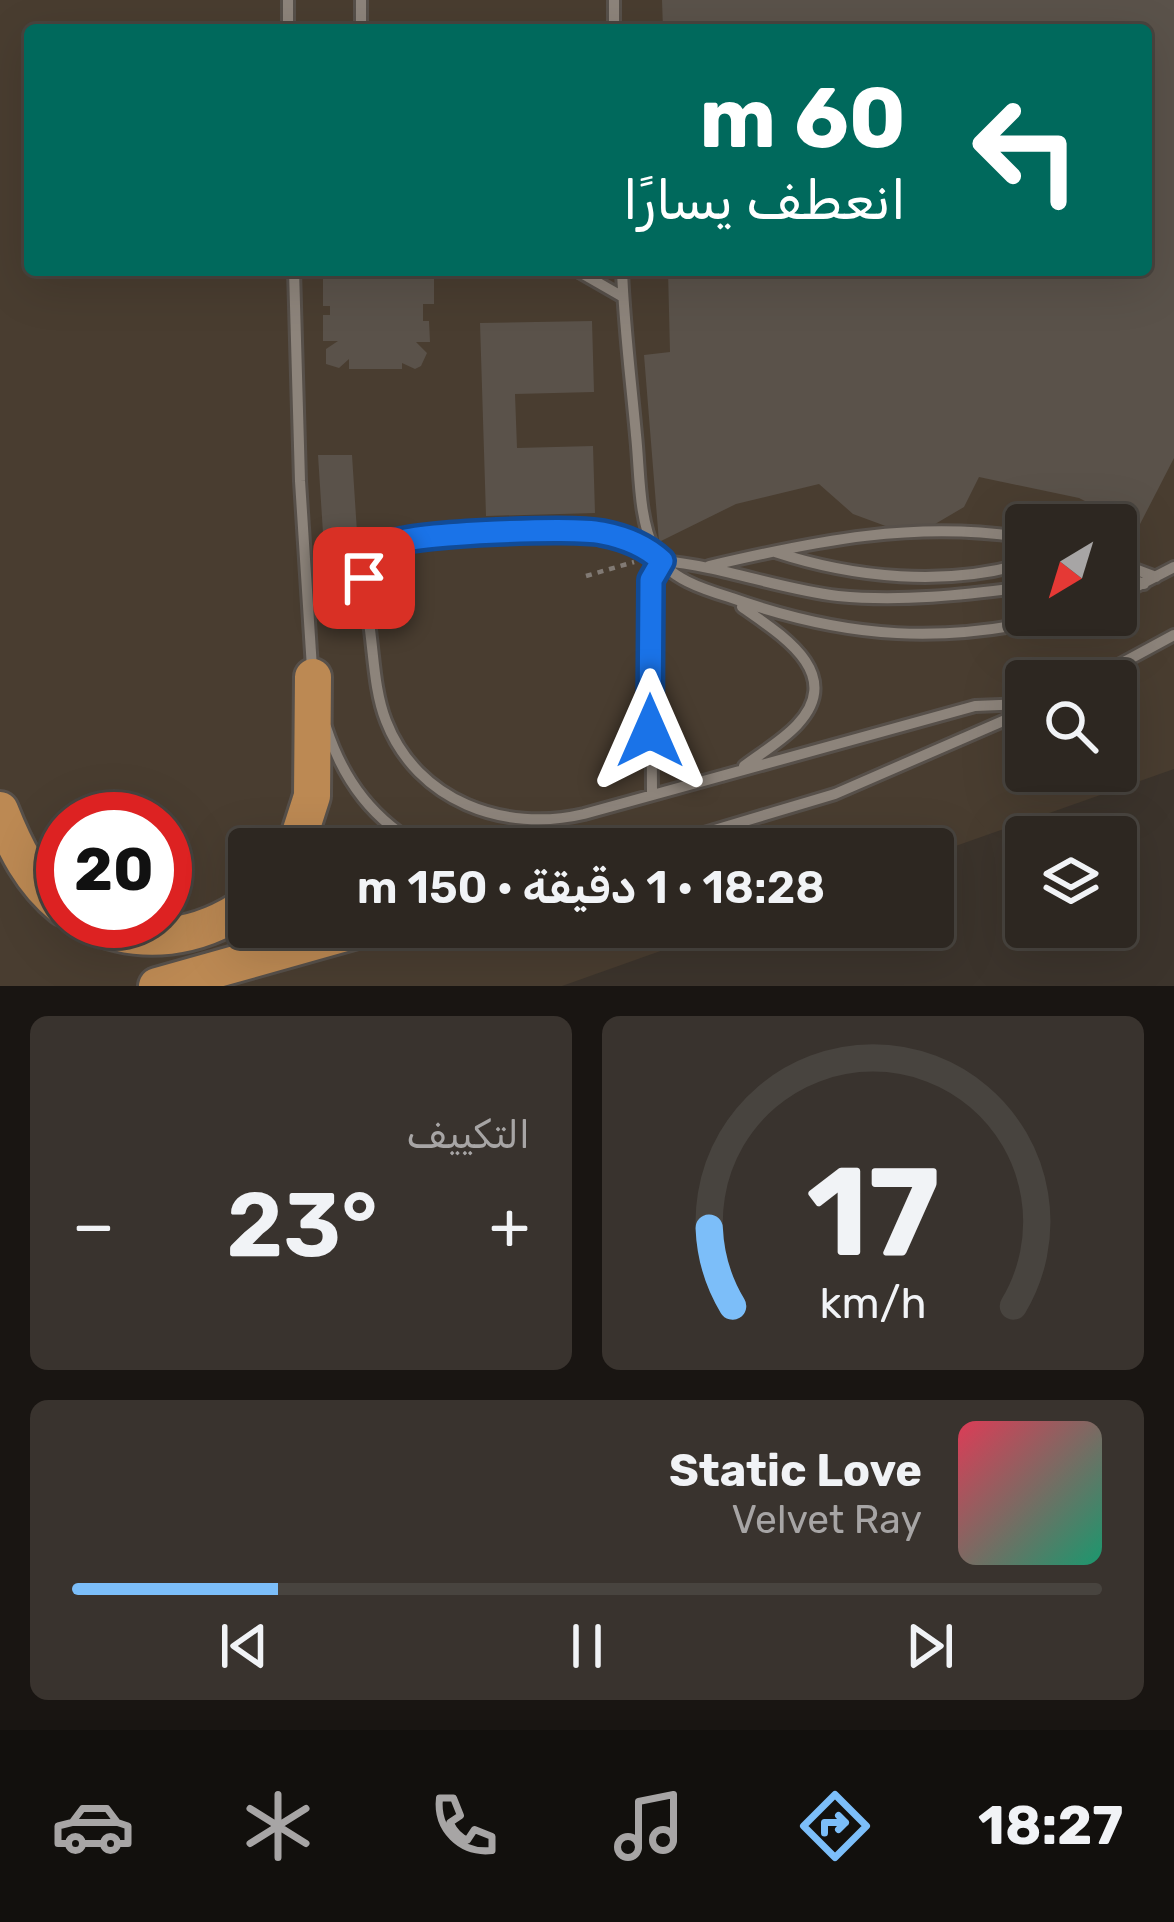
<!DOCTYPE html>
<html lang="ar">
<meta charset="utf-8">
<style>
:root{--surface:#2d2721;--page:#39332e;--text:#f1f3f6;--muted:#a7a5a5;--line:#48443f;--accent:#7cbef9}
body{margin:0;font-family:Rubik,"Noto Sans Arabic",sans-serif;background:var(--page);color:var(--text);direction:rtl;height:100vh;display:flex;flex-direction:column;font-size:45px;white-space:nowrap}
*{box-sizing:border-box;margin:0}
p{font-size:39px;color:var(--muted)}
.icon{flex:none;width:66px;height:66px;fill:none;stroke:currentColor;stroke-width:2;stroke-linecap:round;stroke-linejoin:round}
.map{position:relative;height:986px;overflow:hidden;direction:ltr}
.side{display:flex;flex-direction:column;gap:30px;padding:30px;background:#191512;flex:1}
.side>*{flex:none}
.banner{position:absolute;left:24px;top:24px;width:1128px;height:252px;border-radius:12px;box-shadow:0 12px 48px #0002,0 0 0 3px var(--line);direction:rtl;background:#00695c;color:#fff;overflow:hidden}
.needle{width:78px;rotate:218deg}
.tools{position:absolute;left:1005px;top:504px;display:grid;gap:24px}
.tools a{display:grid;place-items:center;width:132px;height:132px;border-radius:12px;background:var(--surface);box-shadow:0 12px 48px #0002,0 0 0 3px var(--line);font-size:60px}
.speed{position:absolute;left:36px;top:792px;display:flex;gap:24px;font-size:60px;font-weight:700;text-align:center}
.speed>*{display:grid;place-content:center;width:156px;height:156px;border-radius:50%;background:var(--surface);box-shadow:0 12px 48px #0002,0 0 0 3px var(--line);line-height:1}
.speed .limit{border:18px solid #d22;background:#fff;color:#111}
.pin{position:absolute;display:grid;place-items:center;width:102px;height:102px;color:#fff;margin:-51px;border-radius:24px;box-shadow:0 6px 18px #0006}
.me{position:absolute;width:132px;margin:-66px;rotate:0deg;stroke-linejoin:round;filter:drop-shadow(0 0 9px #0008)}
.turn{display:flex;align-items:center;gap:42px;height:252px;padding:0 48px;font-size:54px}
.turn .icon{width:156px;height:156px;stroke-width:2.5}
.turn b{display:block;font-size:84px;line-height:102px}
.big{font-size:90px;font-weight:600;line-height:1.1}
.side .card{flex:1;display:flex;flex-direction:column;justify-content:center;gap:18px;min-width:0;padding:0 42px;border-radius:18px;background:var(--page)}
.side .dial{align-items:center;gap:0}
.dial svg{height:312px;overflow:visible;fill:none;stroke:var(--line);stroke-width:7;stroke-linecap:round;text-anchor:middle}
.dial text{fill:var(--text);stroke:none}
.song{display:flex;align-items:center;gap:36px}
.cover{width:144px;height:144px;border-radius:18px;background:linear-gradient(135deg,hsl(350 70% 55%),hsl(160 70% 35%))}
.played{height:12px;border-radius:6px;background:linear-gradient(90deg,var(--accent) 20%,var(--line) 20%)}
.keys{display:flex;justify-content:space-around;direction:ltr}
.heat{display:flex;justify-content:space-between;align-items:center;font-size:66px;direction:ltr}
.side .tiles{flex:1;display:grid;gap:30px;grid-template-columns:1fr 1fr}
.card:last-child{grid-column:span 2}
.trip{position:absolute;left:228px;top:828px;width:726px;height:120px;border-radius:12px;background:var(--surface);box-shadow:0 12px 48px #0002,0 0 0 3px var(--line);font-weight:600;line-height:120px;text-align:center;direction:rtl}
.dock{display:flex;height:192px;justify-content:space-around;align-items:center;background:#12100d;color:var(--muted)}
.dock .icon{width:84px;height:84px}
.dock .current{color:var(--accent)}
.dock b{font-size:54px;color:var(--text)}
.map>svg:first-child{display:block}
</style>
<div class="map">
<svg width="1174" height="986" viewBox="0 0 1174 986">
<rect width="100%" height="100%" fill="#3c342c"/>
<!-- built -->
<path fill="#493d30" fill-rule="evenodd" d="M0,0h1174v769l-241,85v-5h-684v78h479l-166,59h-562zM30,30h1116v240h-1116zM1026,525h90v90h-90zM1026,681h90v90h-90zM63,819h102v102h-102z"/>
<!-- building -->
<path fill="#5a524a" d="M662,0h512v458l-36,70 -59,-30 -100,-21 -15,30 -34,20 -39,1 -38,-14 -34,-30 -83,20 -77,38 -15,-187 26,-3 -2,-82h478v-240h-483z
M323,275h111v29h-11v17h6l1,21h-14l11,11 -6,13 -6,3 -13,-6v6h-53v-10l-10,9 -13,-4v-15l12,-8h-15v-26h7v-9h-7z
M592,321l2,71 -79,2 2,54 76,-2 2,67 -109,3 -6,-193z
M318,455h34l5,77 -34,1z"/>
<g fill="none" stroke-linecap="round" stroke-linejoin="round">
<defs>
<path id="service" d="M361,0v30
M614,0v30
M288,30v-30
M294,270l6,211 12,187
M576,270l47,27
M622,270c2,55 9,110 14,165 4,37 2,82 19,117 13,27 51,38 77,46 116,41 213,47 333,17
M775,552c79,26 171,35 251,11
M656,556c-52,-31 -102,-25 -160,-22 -31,2 -94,-1 -117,18 -23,19 -13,53 -9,78 4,30 5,63 16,91 31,80 118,112 198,93l391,-108 51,-2
M1116,562l40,15
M709,566c106,-25 208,-46 317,-28
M1116,574l28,10
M1116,597l58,-30
M742,607c38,27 104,66 55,118 -15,16 -36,28 -53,41
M1089,681l85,-46
M326,727c18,55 48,94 99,122
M652,795l-1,-215 11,-19c60,5 116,28 176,35 62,6 126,-1 188,-9
M651,849l184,-55 191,-83"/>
<path id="motorway" d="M0,810c15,38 31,71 63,97
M295,849l17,-53 1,-119
M86,921c55,27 114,18 163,-17
M157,986l210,-59"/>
</defs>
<!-- service casing -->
<use href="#service" stroke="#57504a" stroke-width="16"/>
<!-- motorway casing -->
<use href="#motorway" stroke="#57504a" stroke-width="42"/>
<!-- path -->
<path stroke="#817a74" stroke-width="4.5" stroke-dasharray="6 6" stroke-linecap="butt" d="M586,576l48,-14"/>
<!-- service -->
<use href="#service" stroke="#8d847b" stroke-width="10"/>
<!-- motorway -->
<use href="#motorway" stroke="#bc8953" stroke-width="36"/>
</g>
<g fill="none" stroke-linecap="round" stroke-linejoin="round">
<defs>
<path id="route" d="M364,578c5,-16 13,-28 30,-35 26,-10 179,-16 208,-10 21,4 44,13 60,28l-11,19 -1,151"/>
</defs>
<!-- route casing -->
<use href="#route" stroke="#114b97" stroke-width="30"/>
<!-- route -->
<use href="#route" stroke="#1a73e8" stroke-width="21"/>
</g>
</svg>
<div class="tools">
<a><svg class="needle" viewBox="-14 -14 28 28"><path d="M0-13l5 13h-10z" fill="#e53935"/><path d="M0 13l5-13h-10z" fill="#a7a5a5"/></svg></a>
<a><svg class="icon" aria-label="search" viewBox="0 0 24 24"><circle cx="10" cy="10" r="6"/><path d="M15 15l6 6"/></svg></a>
<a><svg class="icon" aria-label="layers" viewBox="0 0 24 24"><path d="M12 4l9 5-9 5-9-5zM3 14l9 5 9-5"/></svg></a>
</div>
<div class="speed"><div class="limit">20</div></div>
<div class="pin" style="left:364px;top:578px;background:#d93025"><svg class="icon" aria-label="arrive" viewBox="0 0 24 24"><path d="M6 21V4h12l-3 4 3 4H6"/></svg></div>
<svg class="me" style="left:650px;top:731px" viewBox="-20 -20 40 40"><path d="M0-17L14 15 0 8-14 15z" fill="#1a73e8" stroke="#fff" stroke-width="4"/></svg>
<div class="trip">18:28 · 1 دقيقة · 150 m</div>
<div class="banner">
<div class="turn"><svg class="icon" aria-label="left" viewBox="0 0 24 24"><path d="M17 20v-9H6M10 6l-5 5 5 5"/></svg><div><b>60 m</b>انعطف يسارًا</div></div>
</div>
</div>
<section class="side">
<div class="tiles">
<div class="card dial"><svg viewBox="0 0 100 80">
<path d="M14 69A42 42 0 1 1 86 69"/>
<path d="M14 69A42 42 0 0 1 8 49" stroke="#7cbef9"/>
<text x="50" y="56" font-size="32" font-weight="700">17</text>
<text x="50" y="72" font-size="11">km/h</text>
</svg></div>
<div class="card"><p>التكييف</p>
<div class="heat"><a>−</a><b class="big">23°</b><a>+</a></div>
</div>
<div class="card">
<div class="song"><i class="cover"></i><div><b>Static Love</b><p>Velvet Ray</p></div></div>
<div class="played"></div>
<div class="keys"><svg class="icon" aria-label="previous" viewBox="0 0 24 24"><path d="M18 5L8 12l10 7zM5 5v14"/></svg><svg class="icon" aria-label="pause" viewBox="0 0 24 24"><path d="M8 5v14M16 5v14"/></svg><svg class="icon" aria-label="next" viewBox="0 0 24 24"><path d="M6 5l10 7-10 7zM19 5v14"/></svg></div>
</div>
</div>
</section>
<nav class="dock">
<b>18:27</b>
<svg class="icon current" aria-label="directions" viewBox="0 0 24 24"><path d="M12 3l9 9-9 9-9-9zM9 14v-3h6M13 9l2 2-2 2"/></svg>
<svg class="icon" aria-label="music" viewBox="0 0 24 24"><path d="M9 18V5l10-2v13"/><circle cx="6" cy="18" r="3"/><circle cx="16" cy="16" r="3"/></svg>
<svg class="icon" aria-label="phone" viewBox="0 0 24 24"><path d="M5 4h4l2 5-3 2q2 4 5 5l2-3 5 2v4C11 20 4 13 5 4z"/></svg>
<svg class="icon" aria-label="climate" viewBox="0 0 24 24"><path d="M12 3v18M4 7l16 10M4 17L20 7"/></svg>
<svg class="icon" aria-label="car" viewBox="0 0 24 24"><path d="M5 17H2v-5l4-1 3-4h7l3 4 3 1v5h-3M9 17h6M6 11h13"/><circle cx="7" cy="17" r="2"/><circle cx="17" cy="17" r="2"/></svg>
</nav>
